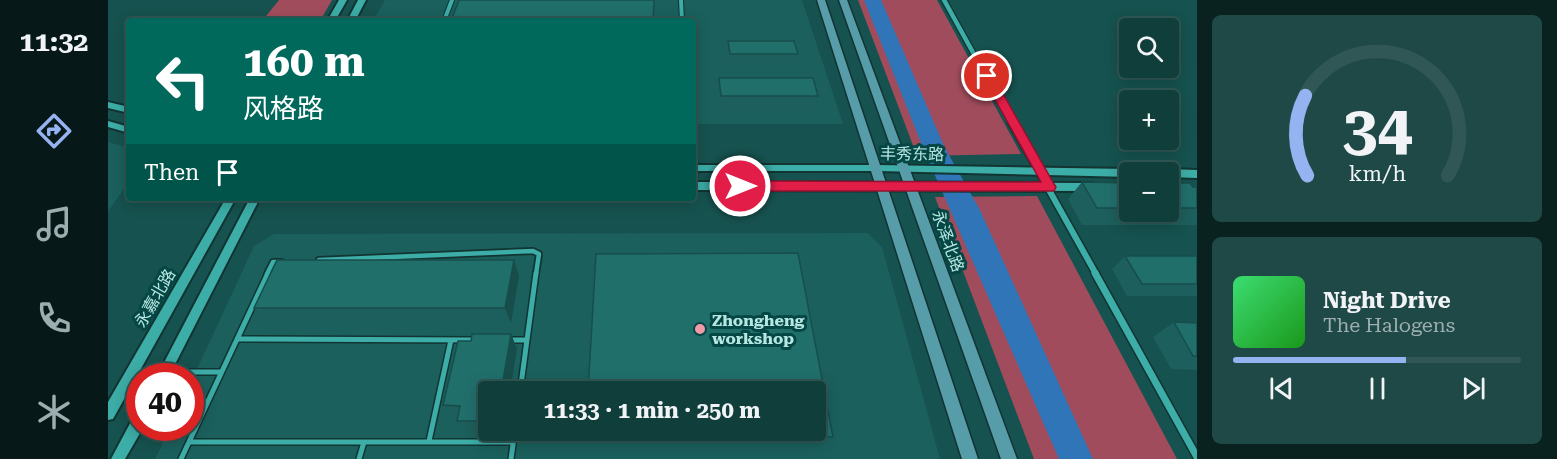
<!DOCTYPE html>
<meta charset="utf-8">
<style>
:root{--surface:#103e3b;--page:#1e4946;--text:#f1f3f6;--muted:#9caeaf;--line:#305755;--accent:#95b2f1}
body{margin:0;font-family:"Roboto Serif","Noto Sans SC",serif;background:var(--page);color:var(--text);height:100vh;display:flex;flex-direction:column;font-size:22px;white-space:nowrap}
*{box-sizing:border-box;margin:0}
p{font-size:20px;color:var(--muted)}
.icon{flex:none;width:33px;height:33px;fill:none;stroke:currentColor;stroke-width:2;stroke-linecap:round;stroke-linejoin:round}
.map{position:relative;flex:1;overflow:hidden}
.details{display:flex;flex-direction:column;gap:15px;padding:15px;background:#092220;width:360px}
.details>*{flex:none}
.top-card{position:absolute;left:18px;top:18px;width:570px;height:183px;border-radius:6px;box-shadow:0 3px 15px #0003,0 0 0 2px var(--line);background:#00695c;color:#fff;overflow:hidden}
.controls{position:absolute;left:1011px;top:18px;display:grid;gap:12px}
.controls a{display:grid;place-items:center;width:60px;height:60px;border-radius:6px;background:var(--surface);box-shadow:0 3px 15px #0003,0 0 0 2px var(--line);font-size:30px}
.speed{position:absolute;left:18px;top:363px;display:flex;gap:12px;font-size:30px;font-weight:700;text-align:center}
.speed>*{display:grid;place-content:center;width:78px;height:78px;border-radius:50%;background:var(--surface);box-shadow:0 3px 15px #0003,0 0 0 2px var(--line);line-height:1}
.speed .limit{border:9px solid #d22;background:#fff;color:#111}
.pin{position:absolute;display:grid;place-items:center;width:51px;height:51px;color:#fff;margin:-26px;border:3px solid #fff;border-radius:50%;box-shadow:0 2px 6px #0007}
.me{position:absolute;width:66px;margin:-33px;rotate:90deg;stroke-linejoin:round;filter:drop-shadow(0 0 4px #0008)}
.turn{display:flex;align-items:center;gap:21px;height:126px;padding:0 18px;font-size:27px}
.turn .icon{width:78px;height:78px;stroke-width:2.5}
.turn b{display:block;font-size:42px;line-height:51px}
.then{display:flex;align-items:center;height:57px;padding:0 18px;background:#0003;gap:12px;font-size:22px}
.details .card{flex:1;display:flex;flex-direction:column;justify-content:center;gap:9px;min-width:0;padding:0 21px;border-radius:9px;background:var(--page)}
.details .dial{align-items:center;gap:0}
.dial svg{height:156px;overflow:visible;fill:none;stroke:var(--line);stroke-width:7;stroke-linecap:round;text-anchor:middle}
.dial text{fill:var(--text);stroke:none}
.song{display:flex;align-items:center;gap:18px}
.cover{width:72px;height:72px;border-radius:9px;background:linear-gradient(135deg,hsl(140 70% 55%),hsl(120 70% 35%))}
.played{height:6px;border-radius:3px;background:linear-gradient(90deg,var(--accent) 60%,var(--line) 60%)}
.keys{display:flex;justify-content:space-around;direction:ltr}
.trip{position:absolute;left:370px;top:381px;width:348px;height:60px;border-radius:6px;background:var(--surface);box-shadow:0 3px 15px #0003,0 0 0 2px var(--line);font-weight:700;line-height:60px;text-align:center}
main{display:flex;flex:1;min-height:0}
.tabs{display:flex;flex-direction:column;width:108px;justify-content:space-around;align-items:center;background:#061918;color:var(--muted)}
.tabs .icon{width:42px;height:42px}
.tabs .selected{color:var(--accent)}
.tabs b{font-size:27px;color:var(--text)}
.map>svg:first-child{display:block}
</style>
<main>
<nav class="tabs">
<b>11:32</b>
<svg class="icon selected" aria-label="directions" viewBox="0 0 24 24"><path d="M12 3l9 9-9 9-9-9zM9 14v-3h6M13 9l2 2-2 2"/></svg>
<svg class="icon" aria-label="music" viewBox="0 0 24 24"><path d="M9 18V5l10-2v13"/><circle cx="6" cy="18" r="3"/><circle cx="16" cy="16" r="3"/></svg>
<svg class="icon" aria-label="phone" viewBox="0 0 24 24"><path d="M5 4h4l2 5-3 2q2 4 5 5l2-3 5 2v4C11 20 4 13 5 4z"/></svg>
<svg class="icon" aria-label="climate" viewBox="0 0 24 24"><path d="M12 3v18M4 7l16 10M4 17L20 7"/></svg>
</nav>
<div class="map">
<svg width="1089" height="459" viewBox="0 0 1089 459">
<rect width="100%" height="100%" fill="#16524f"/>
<!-- built -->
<path fill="#1b605d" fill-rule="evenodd" d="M277,0h417l41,124h-150v-103h-320z
M0,142l21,6v34l-21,29z
M760,233l14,14 58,212h-785l15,-31h20l1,-46 63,-136 20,-12zM381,392h327v38h-327z"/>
<!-- green -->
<path fill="#a14c5c" d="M171,0h53l-12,21h-58z
M750,0h79l84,154 -104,2z
M929,196l140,263h-143l-99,-262z"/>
<!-- water -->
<path fill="#3075b7" d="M756,0h17l64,148 35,62 113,249h-34l-136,-311z"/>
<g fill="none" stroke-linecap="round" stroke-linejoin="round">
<defs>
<path id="service-far2" d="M573,0l1,21
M336,21l8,-21"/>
<path id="service-far1" d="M211,260l214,-9 6,3 -3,20
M159,274l6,-12h8"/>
<path id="service" d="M129,339l238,1
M400,340h18
M59,372h54
M412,392l16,-119
M82,402h17
M321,441l22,-101
M81,442h324
M73,459l87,-186
M251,459l5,-17
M403,459l4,-29"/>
<path id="minor-far2" d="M836,0l68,123"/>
<path id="minor-far1" d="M903,122l85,152"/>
<path id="minor" d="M987,273l102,184"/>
<path id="tertiary" d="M231,0h8l-12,21h-8z
M250,0h8l-11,21h-8z
M0,102l21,5v6l-21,-5z
M0,121l21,6v6l-21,-6z
M585,165h184l253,4 5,3h-5v5l-253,-6h-184z
M1060,169l29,1v8l-29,-1v-5h-5z
M585,182l399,1 5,4 -5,4 -399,-1z
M118,198h10l-123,221 -5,1v-18z
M142,198h10l-91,178h-12z
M32,413v15h3l-18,31h-14l24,-45z"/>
<path id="secondary" d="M709,0h8l153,459h-16z
M731,0h8l170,459h-16z"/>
</defs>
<!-- service-far2 casing -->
<use href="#service-far2" stroke="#123432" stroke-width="6"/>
<!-- service-far1 casing -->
<use href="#service-far1" stroke="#123432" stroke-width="8"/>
<!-- service casing -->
<use href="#service" stroke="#123432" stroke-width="8"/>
<!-- minor-far2 casing -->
<use href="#minor-far2" stroke="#123432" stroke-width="7"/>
<!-- minor-far1 casing -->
<use href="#minor-far1" stroke="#123432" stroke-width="9"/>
<!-- minor casing -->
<use href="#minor" stroke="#123432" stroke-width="10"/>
<!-- tertiary casing -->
<use href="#tertiary" stroke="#123432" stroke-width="4"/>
<!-- secondary casing -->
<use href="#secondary" stroke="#123432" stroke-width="3"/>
<!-- service-far2 -->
<use href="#service-far2" stroke="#3dada7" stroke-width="4"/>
<!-- service-far1 -->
<use href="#service-far1" stroke="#3dada7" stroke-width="4.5"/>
<!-- service -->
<use href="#service" stroke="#3dada7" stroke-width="5"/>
<!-- minor-far2 -->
<use href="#minor-far2" stroke="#3dada7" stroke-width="4.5"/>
<!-- minor-far1 -->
<use href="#minor-far1" stroke="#3dada7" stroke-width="6"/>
<!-- minor -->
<use href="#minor" stroke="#3dada7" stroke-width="7"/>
<!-- tertiary -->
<use href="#tertiary" fill="#3dada7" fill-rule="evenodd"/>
<!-- secondary -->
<use href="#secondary" fill="#579ca9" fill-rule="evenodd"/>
</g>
<!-- wall -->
<path fill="#1c5f5c" d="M620,41l70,13 -4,13h-66l-1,-13z
M611,78l99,18 -3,14h-95l-2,-18z
M974,182l48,1v29h38v-29l29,4v38h-115l-14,-26z
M1017,256h72v40h-70l-15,-27z
M411,276l-8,47h-242l-15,-15z
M1066,322l23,1v47l-26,-1 -18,-32z
M403,334l6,15 -7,43h-21v38h15l-1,3h-38l-8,-12v-3h-5l-9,-13 28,-64z
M478,434l247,3 -6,9 -239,-3z"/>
<!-- shaded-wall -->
<path fill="#174e4b" d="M406,260l5,16 -8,47 -6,-15z
M403,334l6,15 -7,43h-9z"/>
<!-- building -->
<path fill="#216f6b" stroke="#174e4b" stroke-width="1.5" d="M351,0h195l-1,21h-202z
M620,41h66l4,13h-68z
M611,78h94l5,18h-97z
M974,182l48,1v25h-33z
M1060,183h22l3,4h4v21h-29z
M690,253l35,184 -247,-3v-4h230v-38h-228l8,-138z
M1017,256h72v28h-55z
M169,260h237l-9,48h-251z
M1066,322l23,1v33h-4z
M364,334h39l-10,58h-12v29h-32l3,-15 -17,-1 15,-64h13z"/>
<!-- route -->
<path fill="#e11d48" stroke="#92132f" stroke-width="1.5" d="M879,73l6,3 61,108 2,3 -2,4h-314l-6,-5 6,-5 301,1 -59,-106z"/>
<!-- markers -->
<circle fill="#f39aa8" stroke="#054744" stroke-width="2" cx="592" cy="329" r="6"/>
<g text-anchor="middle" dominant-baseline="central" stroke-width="6" stroke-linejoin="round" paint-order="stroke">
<!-- street labels -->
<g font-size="16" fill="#b7e7e3" stroke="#054744">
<text transform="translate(804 154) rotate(1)">丰秀东路</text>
<text transform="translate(840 241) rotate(70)">永泽北路</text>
<text transform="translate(47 298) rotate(-60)">永嘉北路</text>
</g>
<!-- poi labels -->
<g font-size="16" font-weight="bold" fill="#b7e7e3" stroke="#054744" text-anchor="start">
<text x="604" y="320">Zhongheng<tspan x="604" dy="18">workshop</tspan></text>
</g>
</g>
</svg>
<div class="controls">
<a><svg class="icon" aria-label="search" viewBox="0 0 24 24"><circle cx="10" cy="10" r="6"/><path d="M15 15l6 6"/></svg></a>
<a>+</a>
<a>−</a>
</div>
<div class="speed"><div class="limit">40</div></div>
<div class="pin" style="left:879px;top:76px;background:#d93025"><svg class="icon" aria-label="arrive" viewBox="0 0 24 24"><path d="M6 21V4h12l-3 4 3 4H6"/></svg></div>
<svg class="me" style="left:632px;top:186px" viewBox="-20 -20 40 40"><circle r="17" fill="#e11d48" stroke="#fff" stroke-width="3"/><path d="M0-11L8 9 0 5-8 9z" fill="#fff"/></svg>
<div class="trip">11:33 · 1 min · 250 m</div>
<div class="top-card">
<div class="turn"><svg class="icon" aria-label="left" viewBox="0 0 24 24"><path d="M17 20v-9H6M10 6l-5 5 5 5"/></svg><div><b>160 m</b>风格路</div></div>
<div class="then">Then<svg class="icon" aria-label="arrive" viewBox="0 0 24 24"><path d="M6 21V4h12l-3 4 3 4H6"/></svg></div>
</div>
</div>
<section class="details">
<div class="card dial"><svg viewBox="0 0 100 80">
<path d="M14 69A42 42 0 1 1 86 69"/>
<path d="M14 69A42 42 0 0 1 13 28" stroke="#95b2f1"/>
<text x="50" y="56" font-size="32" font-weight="700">34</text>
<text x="50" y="72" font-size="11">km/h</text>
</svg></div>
<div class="card">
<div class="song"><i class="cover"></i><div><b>Night Drive</b><p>The Halogens</p></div></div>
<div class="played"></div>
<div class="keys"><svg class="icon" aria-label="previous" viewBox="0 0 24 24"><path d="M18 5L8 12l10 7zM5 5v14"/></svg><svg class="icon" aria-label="pause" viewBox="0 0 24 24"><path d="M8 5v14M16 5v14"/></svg><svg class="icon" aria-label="next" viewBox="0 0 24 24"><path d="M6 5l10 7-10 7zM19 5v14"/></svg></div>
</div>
</section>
</main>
